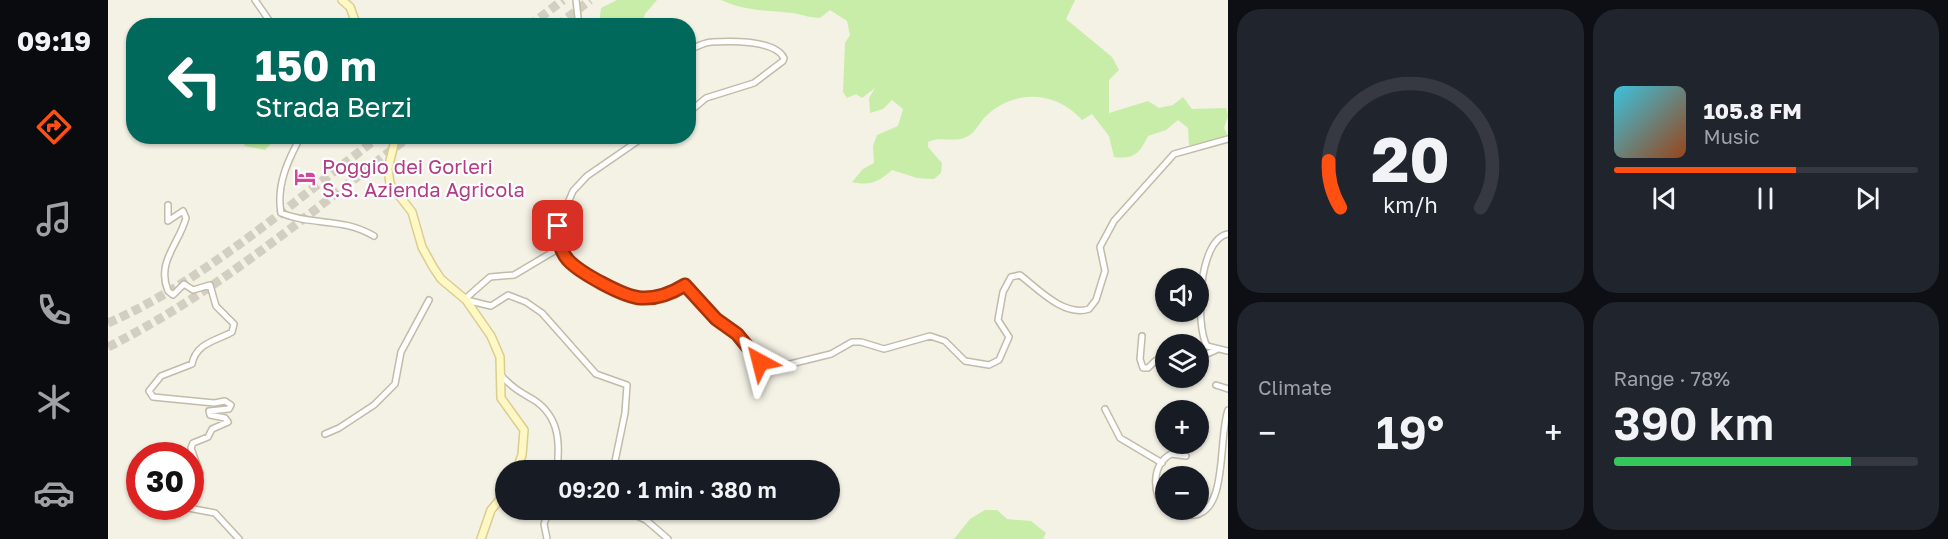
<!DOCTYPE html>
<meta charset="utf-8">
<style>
:root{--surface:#171b24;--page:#20242c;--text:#f1f3f6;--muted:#9ea1a6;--line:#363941;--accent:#ff5011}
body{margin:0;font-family:"Golos Text",sans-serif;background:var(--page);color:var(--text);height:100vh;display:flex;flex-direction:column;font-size:22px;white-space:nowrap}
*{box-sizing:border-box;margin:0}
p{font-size:20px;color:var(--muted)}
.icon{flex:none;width:33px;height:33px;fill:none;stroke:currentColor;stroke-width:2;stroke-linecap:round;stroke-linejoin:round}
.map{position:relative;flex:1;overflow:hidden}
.panel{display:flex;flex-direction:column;gap:9px;padding:9px;background:#0d0f14;width:720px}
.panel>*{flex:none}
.banner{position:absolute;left:18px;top:18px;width:570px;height:126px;border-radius:24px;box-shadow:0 2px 4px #0004;background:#00695c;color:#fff;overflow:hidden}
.controls{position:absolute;left:1047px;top:268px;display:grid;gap:12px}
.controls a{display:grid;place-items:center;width:54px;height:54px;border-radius:50%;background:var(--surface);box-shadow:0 2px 4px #0004;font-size:30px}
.speed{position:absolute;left:18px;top:442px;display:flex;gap:12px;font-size:30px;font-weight:700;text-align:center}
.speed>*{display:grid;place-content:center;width:78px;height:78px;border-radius:50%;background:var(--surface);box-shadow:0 2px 4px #0004;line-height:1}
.speed .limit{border:9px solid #d22;background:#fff;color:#111}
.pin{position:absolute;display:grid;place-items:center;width:51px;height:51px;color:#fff;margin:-26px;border-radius:12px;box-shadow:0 3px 9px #0006}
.me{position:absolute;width:66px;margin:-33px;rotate:322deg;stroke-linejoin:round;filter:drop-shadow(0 0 4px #0008)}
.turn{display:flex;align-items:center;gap:21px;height:126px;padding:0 30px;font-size:27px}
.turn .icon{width:78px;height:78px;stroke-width:2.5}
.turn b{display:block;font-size:42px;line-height:51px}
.big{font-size:45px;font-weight:600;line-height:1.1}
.panel .widget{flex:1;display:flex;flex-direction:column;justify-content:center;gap:9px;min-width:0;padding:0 21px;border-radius:24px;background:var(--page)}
.panel .dial{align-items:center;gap:0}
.dial svg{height:156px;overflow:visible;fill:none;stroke:var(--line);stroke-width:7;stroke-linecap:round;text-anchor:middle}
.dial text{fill:var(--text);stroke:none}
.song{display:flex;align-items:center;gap:18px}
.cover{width:72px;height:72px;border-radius:9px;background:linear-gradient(135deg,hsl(190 70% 55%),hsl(20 70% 35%))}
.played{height:6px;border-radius:3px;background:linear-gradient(90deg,var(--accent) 60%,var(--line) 60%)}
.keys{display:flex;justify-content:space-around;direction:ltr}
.heat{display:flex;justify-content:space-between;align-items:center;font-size:33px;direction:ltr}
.charge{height:9px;border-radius:4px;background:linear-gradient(90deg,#34c759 78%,var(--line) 0)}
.panel .tiles{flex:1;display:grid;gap:9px;grid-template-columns:repeat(2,1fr)}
.trip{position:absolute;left:387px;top:460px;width:345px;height:60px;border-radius:30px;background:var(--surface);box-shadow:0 2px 4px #0004;font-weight:600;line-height:60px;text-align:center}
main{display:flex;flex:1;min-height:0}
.menu{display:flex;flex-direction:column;width:108px;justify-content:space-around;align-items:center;background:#090b0e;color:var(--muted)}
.menu .icon{width:42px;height:42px}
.menu .selected{color:var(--accent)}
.menu b{font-size:27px;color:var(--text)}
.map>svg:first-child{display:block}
</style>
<main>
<nav class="menu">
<b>09:19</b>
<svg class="icon selected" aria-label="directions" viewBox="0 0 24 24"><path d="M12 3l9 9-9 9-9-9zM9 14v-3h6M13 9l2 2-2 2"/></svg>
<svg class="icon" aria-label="music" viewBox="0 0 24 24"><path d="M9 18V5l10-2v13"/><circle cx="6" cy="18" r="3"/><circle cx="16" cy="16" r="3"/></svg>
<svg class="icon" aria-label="phone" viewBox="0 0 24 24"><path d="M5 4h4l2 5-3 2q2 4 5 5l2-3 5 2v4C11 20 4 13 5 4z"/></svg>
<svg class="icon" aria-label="climate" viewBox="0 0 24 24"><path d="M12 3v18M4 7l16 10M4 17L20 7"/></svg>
<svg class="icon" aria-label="car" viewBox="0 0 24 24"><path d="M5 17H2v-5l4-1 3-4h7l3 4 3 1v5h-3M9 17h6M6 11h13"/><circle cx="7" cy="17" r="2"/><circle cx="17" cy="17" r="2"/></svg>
</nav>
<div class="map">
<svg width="1120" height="539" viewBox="0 0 1120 539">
<rect width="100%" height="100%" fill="#f4f1e5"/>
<!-- green -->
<path fill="#c7eda9" d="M509,0h40l-12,14 -3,11h-43l2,-17z
M613,0h354l-9,19 46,38 7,13 -10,10v33l39,-12 11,7 14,-3 10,-8 9,12 34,-1 2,8 -4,12 4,8 -39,10 -1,-18 -10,-8 -12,10 -18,6c-8,16 -13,24 -34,21l-5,-21 -17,-22 -10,6c-27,-30 -70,-31 -98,-2 -6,7 -10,17 -20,20 -11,4 -24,-2 -36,4v5l14,16 -1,10 -7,6 -17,-1 -25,-8c-14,12 -21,16 -40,12l11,-13 11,-6 -1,-17 4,-11 21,-9 5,-17 -11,-9 -9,9 -13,4 -1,-15 6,-10 -13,10 -6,-4 -9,4 -4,-6 2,-49 5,-8 -3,-14 -17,-11 -10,8c-10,0 -19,-4 -28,-5 -26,-3 -48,-2 -71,-13z
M133,137v-1l36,1 -12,13 -20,-4z
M877,510h12l10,9 24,2 15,12 -3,6h-89l16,-20z"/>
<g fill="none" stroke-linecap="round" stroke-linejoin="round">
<!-- highway-tunnel -->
<path stroke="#d2cec2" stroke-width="9" stroke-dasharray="9 4.5" stroke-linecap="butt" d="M421,26l34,-26
M449,26l33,-26
M0,323c93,-40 190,-125 272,-187
M0,347c110,-55 205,-137 302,-211"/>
<defs>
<path id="street" d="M147,0l18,26
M468,0l3,26
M580,49c8,-1 16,-7 24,-7 18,-1 63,-2 72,16l-1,3 -29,22 -48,15 -18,15
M193,136c-13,24 -25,49 -20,77 31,13 61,4 93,23
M60,205v16l15,-10 3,7c-7,26 -30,44 -18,73l5,4 11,-11 9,6 17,-5 6,21 18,18 -2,8c-16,9 -36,11 -40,32l-31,12 -12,15 4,6 61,6 11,-2 6,4 -2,4 -20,2 1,4 15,3 3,4 -16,7 -4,8 -15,6 -2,5 9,25 -10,7
M1120,234c-30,5 -33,91 -21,112l21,5
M453,247l-4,-12 1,-9 15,-35 14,-15 58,-40
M357,299l25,-22 24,-2 47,-28 7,13 29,21 43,17 20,-2 25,-11 31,34 21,15 23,28 18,5 53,-13 21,-12h9l23,7 46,-13 15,5 20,20 24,4 10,-5 10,-23 -11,-17 5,-28 8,-15 9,-2c18,14 44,42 69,34l7,-9 9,-29 -5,-24 14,-26 60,-67 54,-15
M358,300l25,6 17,-11 18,7 16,11 54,61 31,11 -2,28 -12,58
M1034,336l-2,23 3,9h5l7,-7 11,-4
M1090,358l20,-9
M393,375c10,12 21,18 33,25 26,17 26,44 23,71
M1108,385l12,4
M997,409l15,29 42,25
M217,434l14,-6 35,-23 21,-21 6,-32 28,-52
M75,507l32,6 24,26
M1058,509c-14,-15 -15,-44 5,-55l15,2
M516,510l22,10 22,19
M1059,510c9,5 18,6 28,5 33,-6 23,-76 33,-105
M439,539l-3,-15 5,-14"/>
<path id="secondary" d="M234,0l8,7 7,19
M288,136l-8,33 2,15 22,28 10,35 11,20 8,12 25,21 25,36 9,21 1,41 23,32 -2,25 -6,16
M373,539l10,-29 15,-18"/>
</defs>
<!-- street casing -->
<use href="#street" stroke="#c1bba7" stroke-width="8"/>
<!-- secondary casing -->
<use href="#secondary" stroke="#d9ce90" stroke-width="10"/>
<!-- street -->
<use href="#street" stroke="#fff" stroke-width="5"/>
<!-- secondary -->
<use href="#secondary" stroke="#fff7c4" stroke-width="7"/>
</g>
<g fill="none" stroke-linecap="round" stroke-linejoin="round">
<defs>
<path id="route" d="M450,226c-2,11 3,26 10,34 12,13 56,37 73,38 15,1 31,-5 44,-13l31,34 21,15 23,28"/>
</defs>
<!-- route casing -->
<use href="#route" stroke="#a6340b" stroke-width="15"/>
<!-- route -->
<use href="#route" stroke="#ff5011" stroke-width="10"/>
</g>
<!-- icons -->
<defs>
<symbol id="hotel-bare" viewBox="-9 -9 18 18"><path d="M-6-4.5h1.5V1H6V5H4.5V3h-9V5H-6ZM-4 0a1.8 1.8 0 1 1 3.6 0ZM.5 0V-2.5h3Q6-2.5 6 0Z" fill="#d1479c" stroke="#fff" stroke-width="2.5" paint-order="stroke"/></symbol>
</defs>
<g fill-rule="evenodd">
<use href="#hotel-bare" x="182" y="162" width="30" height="30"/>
</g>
<g text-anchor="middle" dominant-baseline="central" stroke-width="4.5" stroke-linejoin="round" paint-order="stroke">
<!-- hotel labels -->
<g font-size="20" fill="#b23c85" stroke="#fff" text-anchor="start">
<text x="214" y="166">Poggio dei Gorleri<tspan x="214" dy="23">S.S. Azienda Agricola</tspan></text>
</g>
</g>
</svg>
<div class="controls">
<a><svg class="icon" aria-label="sound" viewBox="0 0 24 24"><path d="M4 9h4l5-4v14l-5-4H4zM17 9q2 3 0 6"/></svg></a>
<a><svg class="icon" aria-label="layers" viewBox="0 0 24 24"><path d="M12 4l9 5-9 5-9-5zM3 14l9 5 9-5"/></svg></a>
<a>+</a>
<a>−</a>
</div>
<div class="speed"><div class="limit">30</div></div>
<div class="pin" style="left:450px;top:226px;background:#d93025"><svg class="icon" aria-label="arrive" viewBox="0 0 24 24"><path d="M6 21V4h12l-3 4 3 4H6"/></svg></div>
<svg class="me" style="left:652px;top:362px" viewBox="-20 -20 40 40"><path d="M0-17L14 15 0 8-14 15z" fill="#ff5011" stroke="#fff" stroke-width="4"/></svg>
<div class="trip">09:20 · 1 min · 380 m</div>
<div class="banner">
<div class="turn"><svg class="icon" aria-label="left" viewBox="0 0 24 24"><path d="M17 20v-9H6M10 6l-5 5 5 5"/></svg><div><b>150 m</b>Strada Berzi</div></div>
</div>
</div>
<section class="panel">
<div class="tiles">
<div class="widget dial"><svg viewBox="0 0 100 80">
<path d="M14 69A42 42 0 1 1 86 69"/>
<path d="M14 69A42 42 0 0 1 8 45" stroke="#ff5011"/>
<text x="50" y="56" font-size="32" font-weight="700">20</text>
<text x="50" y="72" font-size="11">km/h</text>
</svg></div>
<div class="widget">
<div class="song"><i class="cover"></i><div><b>105.8 FM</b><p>Music</p></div></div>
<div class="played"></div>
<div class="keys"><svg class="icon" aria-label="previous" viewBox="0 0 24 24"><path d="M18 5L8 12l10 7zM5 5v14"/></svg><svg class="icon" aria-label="pause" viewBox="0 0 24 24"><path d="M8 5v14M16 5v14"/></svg><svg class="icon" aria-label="next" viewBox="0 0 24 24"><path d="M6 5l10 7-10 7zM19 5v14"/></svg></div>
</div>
<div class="widget"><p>Climate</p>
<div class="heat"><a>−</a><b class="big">19°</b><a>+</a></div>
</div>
<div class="widget"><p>Range · 78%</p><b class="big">390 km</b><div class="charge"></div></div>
</div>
</section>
</main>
